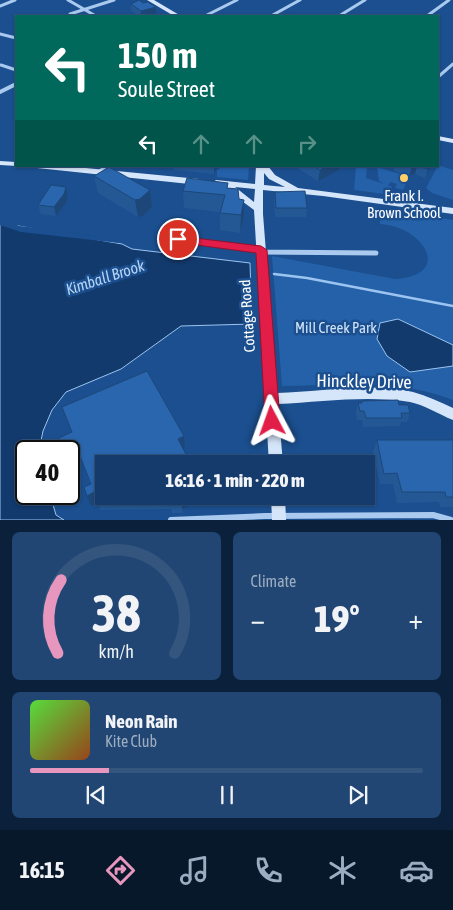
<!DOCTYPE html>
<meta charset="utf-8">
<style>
:root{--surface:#143b6b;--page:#214673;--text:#f1f3f6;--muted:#9dadc1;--line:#33557e;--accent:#e797bd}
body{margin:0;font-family:"Asap Condensed",sans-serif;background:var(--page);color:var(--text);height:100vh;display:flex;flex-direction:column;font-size:19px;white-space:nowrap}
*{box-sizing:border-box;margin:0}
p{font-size:16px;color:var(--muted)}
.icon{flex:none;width:28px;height:28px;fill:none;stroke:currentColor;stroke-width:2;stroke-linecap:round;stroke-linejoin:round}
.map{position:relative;height:520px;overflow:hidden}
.details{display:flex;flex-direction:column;gap:12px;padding:12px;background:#0b203b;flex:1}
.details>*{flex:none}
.guide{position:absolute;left:15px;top:15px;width:424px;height:152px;border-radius:0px;box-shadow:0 1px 4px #0004,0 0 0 1px var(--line);background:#00695c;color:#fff;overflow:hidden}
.speed{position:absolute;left:15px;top:440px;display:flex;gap:10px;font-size:25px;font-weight:700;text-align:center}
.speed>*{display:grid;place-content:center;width:65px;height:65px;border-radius:50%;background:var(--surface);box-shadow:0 1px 4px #0004,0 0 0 1px var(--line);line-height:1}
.speed .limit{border:2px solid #111;border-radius:8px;background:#fff;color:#111}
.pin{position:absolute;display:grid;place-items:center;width:42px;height:42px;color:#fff;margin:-21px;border:2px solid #fff;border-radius:50%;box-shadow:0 1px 5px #0007}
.me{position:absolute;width:55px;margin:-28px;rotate:356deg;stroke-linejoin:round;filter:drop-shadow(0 0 4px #0008)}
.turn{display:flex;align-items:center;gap:18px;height:105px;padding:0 20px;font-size:22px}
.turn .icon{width:65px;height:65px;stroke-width:2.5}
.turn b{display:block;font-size:35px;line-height:42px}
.lanes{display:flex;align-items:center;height:48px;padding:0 20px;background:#0003;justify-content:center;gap:25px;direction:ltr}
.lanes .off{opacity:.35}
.big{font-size:38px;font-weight:800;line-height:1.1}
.details .widget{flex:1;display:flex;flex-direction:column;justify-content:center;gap:8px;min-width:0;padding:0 18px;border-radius:8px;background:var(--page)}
.details .dial{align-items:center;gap:0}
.dial svg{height:130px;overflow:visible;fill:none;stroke:var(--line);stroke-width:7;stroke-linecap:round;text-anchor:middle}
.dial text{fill:var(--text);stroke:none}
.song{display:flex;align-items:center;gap:15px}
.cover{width:60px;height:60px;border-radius:8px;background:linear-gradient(135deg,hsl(110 70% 55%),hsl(20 70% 35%))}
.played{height:5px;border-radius:2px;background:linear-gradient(90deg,var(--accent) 20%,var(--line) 20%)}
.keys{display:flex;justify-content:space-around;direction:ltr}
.heat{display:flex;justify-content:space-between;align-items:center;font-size:28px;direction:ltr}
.details .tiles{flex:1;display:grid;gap:12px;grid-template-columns:1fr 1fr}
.widget:last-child{grid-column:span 2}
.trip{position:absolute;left:95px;top:455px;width:280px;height:50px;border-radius:0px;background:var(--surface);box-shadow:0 1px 4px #0004,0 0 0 1px var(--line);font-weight:800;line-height:50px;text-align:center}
.tabs{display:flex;height:80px;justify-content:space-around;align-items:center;background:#08182b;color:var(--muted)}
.tabs .icon{width:35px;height:35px}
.tabs .on{color:var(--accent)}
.tabs b{font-size:22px;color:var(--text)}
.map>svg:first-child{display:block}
</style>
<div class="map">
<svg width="453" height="520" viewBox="0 0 453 520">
<rect width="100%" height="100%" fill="#1b4f8f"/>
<!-- green -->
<path fill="#2461a8" d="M438,165l15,5v30l-21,-7 -6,-5z
M224,166h25l-1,14 -31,-3v-7z
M356,166l11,1 -1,11 18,6 -5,-3 -2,-14 32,10 -6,13 -8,-2 2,-4 -6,-2 -3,3 4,2v8l-38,-5z
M380,208l73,12v180c-54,-22 -114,-15 -171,-14l-10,-130 123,23c58,-3 30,-52 -15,-55z"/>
<!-- water -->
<path fill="#123a6d" stroke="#9cc4f0" d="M0,219l7,5 115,20 10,5 118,14 2,61 -71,2 -60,43 -55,23 -14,18 -9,21 -4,20h-13v43h24l6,21 8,5h-64z
M398,319l55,26v21l-43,6 -23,-16 -10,-17 3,-16z"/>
<!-- pier -->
<path fill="#1b4f8f" d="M0,217l19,9 36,4 64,11v2l-98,-11 -21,-7z"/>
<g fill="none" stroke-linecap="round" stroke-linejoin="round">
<!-- stream -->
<path stroke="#9cc4f0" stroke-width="2.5" d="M274,274l33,4 146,28"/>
<!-- street-far3 -->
<path stroke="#a9c9ee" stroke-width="3" d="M68,0l26,15
M0,6l15,-6
M70,14l44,-14
M205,16l32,-16
M271,16l29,-16
M339,16l26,-16
M427,16l22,-16
M0,34l16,4
M1,65l15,5
M438,77l15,-13
M12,86l4,-2"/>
<!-- street-far2 -->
<path stroke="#a9c9ee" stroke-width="4" d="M0,92l14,-7
M99,172l9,-6"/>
<!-- street-far1 -->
<path stroke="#a9c9ee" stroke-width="5" d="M178,239l83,11
M261,252l115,1"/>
<!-- street -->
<path stroke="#a9c9ee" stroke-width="6" d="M171,520l94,-4 168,-1 18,5"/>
<!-- secondary -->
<path fill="#d6e6fa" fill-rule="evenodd" d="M147,0h7l27,16h-7z
M438,136l15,3v4l-15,-3z
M0,161l16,1 1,4 -17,-1z
M33,166h32l134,13 4,3 -4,3 -162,-17z
M256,166h12l7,9 23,13 155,20v6l-130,-18 -60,-6v24l14,179c44,-1 93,-11 136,-1 14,4 27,10 40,16v12c-15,-6 -28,-15 -43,-18 -43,-7 -89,0 -132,2l5,60h-14l-15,-254 -27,-20v-3l-11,-1 -4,-3 4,-3 39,4zM264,173l5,6 16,8 -21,-2zM235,187l20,2 -1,13z
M271,496h14l1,24h-14z"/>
</g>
<!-- wall -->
<path fill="#245895" d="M143,3l13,4v7l-6,2h-11l-8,-5v-7z
M173,166h44l-3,8 -40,-4z
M294,166h45v4l-21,11z
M389,166h42l-6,12 -10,-4 -6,2 -15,-5v-3z
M94,176l56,14 2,17 -9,9 -5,1 -40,-24z
M66,187l2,9 -2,7 -10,13 -15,-2 -3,-9z
M228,188l11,11 5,18 -4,16 -20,-3v-18l-36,-4 -1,-17z
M275,192l32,16 -1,9h-31l-1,-16z
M362,401l37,4 11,8 -3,9h-6l-2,4 -36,1 -1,-7h-5l-1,-8 2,-9h3z
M184,436l1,12 -2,1 21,49 -21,11v4h-11l-1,-4 -71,1 -2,-7 -7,3 -1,-22 -9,-25 -5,2 -4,-8 -3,2v-4h-5z
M377,440h76v67h-13l-1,-5 -42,1 -4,-19h-13l-7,-32z
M299,496h31l-31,2z"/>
<!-- shaded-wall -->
<path fill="#1d4779" d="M156,7v7l-6,2h-9v-5z
M214,166h3l-3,8z
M326,166h13v4l-21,11 2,-11z
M415,166h2l-2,8 -6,2 3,-9z
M429,166h2l-6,12z
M66,187l2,9 -2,7 -10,13 -2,-9z
M150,190l2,17 -9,9 -5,1 -3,-17z
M244,200v17l-4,16 1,-18z
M184,436l1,12 -5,2 -2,-11z
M68,442l4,11 -3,2v-4h-5l-2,-6z
M77,448l4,11 -5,2 -4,-11z
M94,492l4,11 -7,3 -4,-10z
M186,496h18v2l-21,11v4l-2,-14z"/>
<!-- building -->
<path fill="#2a66ad" stroke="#1d4779" d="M139,0l4,3 5,-1 8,5 -15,4 -10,-7z
M314,166h12l-6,4z
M420,166h9l-1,3z
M109,167l41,23 -10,9 -5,1 -41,-24z
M187,178l41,5 -1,5 11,1 1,10 5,1 -3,15 -21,-2 5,-18 -42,-4z
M51,185l15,2 -2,7 -10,13 -16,-2z
M305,191l2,17h-31l-1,-16z
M147,371l37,65 -6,3 13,25h-87v32h82l-5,3v4h-11v-4l-73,1 -3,-8 -7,4 -3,-9 7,-3 -14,-36 -5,2 -4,-8 -6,3 -3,-7 13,-6 -10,-25z
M398,400l1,5h9l2,8h-9l1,5h-36l-2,-7h-4l-2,-8h4v-2z
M377,440h76v57h-7l-1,-5h-43l-5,-19 -13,1z
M298,458h19l1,6h-20z"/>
<!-- route -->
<path fill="#e11d48" stroke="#92132f" d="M178,236l83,10 6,4 13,171 -2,5 -6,2 -5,-2 -2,-5 -9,-168 -82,-11 -1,-3z"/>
<!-- markers -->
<circle fill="#ffd166" stroke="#1b4f8f" stroke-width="2" cx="404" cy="178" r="5"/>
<g text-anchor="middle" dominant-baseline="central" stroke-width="5" stroke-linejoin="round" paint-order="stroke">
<!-- poi labels -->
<g font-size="15" fill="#fff" stroke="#1b4f8f">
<text x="404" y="195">Frank I.<tspan x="404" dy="17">Brown School</tspan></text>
</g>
<!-- street labels -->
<g font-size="15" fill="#fff" stroke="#1b4f8f">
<text transform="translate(247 316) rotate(-94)">Cottage Road</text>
</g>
<!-- park labels -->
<g font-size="15" fill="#cfe3fa" stroke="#1b4f8f">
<text x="336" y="327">Mill Creek Park</text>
</g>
<!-- water labels -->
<g font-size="16" font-style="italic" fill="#b5d3f5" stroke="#1b4f8f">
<text transform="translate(105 277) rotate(-18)">Kimball Brook</text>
</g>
<!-- near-street labels -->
<g font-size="18" fill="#fff" stroke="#1b4f8f">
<text transform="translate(364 381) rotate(1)">Hinckley Drive</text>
</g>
</g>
</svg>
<div class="speed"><div class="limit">40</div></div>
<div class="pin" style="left:178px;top:239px;background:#d93025"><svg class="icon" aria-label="arrive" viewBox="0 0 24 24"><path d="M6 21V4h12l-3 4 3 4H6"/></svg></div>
<svg class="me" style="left:272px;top:421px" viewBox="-20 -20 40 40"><path d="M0-17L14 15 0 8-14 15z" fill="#e11d48" stroke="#fff" stroke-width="4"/></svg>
<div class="trip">16:16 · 1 min · 220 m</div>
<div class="guide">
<div class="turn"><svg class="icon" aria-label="left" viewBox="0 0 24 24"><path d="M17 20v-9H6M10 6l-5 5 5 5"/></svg><div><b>150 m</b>Soule Street</div></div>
<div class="lanes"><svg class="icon" aria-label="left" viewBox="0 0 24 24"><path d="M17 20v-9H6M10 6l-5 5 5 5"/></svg><svg class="icon off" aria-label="ahead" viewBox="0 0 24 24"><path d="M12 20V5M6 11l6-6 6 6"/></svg><svg class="icon off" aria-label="ahead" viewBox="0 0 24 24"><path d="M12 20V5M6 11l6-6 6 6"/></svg><svg class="icon off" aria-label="right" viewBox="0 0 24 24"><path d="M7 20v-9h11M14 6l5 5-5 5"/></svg></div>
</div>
</div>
<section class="details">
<div class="tiles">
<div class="widget dial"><svg viewBox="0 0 100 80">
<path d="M14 69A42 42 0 1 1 86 69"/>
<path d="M14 69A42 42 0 0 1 16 24" stroke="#e797bd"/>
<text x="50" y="56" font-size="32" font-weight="700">38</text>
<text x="50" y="72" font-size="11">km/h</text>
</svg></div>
<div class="widget"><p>Climate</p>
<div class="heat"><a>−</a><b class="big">19°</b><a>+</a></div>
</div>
<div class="widget">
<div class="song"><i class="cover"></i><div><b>Neon Rain</b><p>Kite Club</p></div></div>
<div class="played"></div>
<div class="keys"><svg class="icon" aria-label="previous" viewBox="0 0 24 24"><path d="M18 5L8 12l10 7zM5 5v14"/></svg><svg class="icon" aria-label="pause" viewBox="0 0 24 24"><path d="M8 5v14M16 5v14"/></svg><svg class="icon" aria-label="next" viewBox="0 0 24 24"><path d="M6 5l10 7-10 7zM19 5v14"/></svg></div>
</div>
</div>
</section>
<nav class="tabs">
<b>16:15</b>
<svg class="icon on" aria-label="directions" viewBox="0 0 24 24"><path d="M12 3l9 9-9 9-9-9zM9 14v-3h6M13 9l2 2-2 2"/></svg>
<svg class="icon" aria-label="music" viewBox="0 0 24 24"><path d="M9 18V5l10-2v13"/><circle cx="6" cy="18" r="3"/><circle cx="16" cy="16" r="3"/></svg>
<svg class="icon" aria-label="phone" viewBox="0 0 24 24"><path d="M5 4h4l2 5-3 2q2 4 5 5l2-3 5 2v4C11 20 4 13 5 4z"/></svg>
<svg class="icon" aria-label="climate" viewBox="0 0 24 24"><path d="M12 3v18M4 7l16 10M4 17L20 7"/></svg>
<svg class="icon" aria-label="car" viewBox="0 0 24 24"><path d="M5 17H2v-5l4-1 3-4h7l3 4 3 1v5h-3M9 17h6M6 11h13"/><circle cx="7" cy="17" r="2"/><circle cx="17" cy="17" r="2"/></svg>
</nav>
